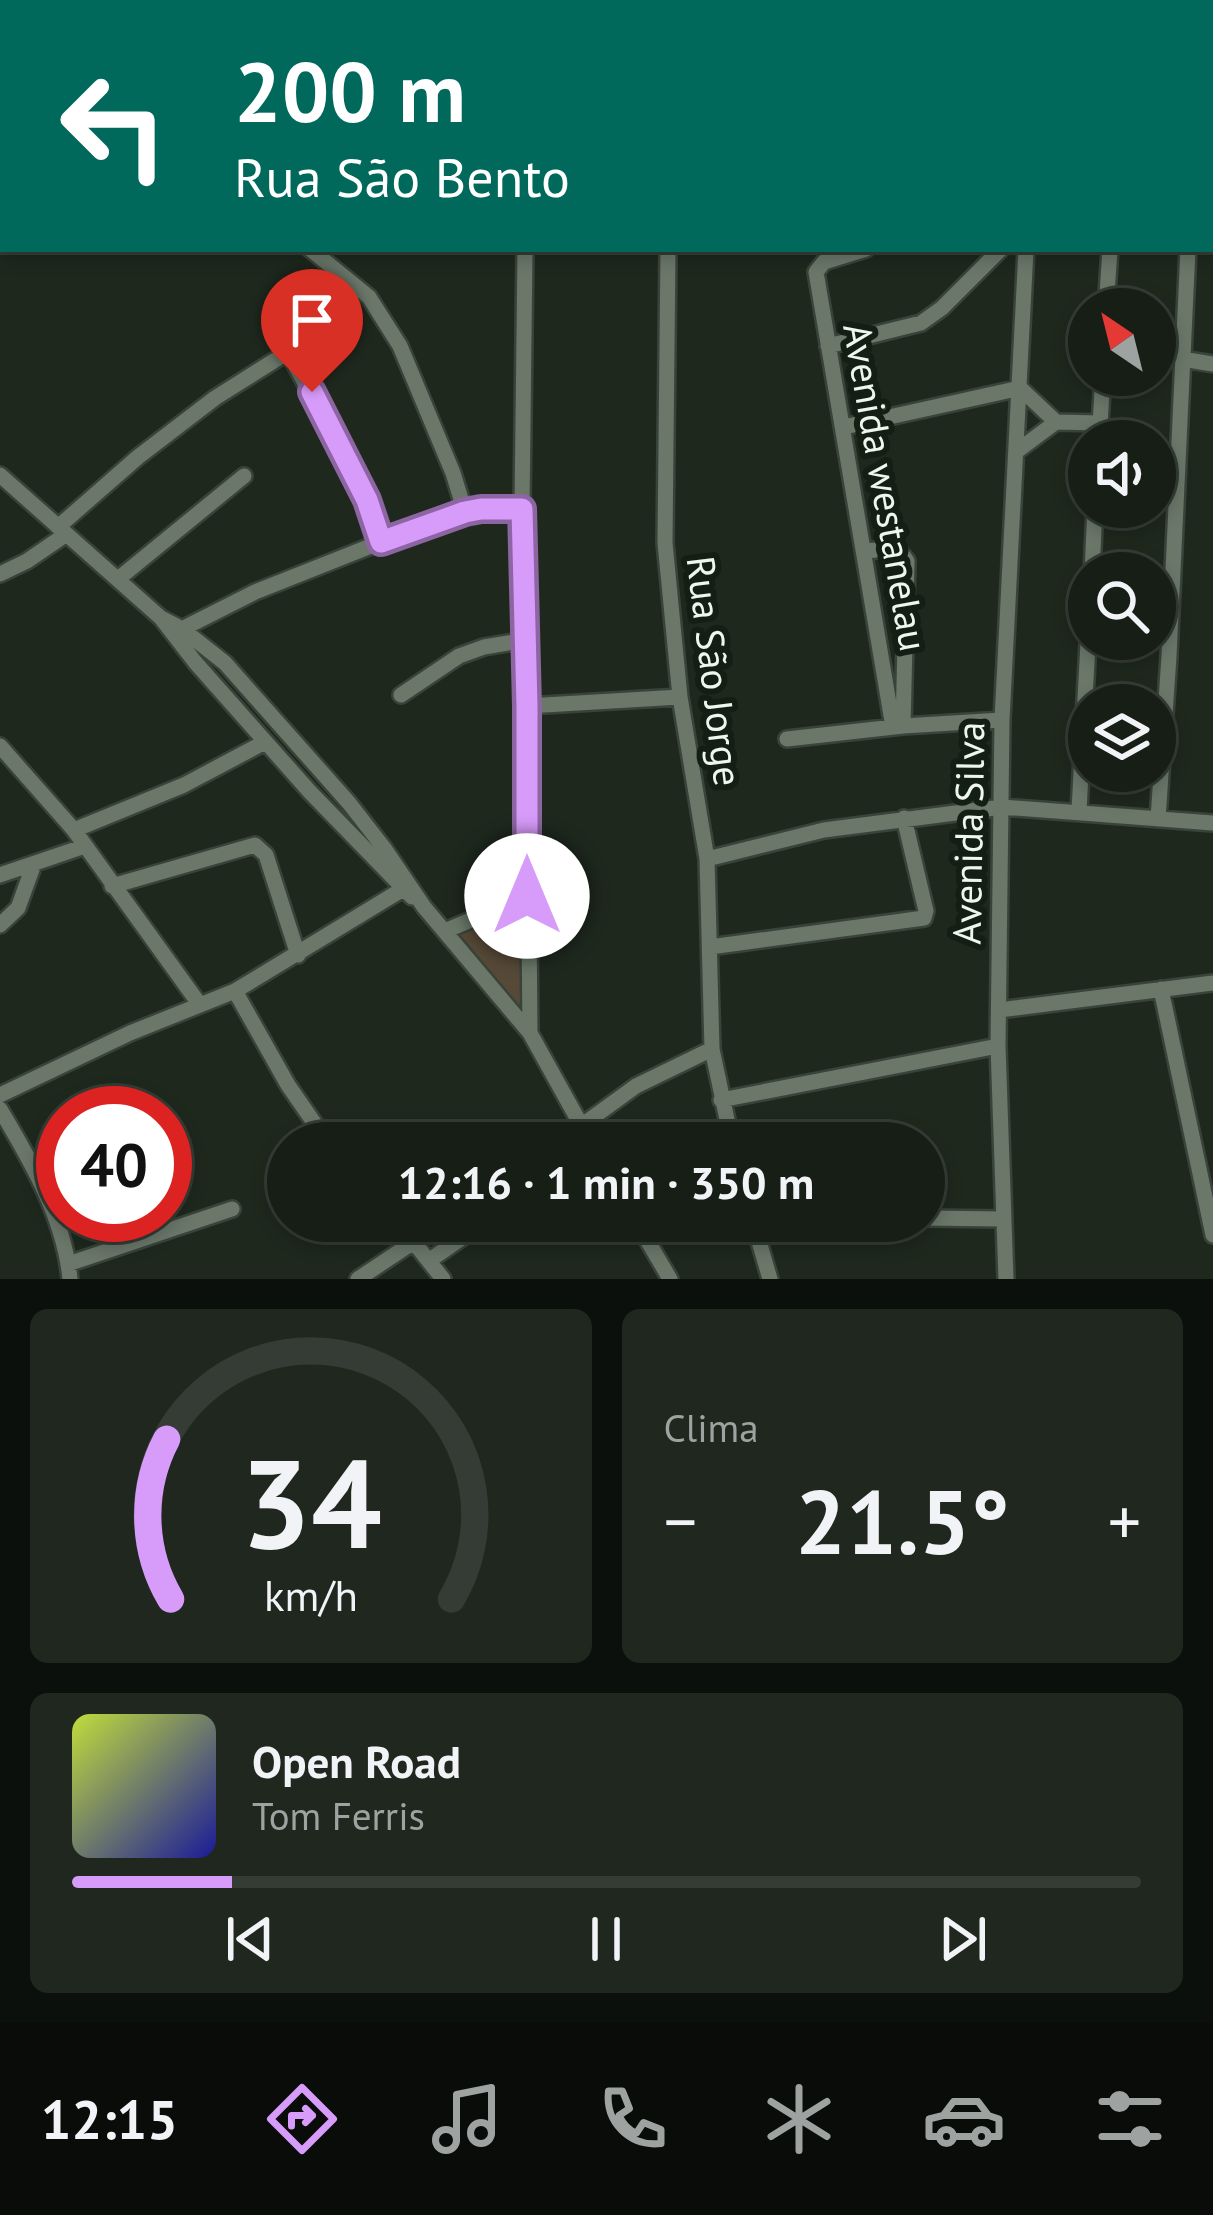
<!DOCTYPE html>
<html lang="pt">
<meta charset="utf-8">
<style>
:root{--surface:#161e16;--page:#1f271f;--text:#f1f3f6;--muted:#9ea2a1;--line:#353c35;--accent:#d79bf9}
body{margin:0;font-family:"PT Sans",sans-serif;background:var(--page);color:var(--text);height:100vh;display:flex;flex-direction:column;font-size:45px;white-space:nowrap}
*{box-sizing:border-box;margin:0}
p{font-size:39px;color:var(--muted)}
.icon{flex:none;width:66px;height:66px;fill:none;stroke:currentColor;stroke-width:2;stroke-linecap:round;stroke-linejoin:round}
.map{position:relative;height:1279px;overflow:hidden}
.details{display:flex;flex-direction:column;gap:30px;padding:30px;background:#0c100c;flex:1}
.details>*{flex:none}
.hud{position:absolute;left:0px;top:0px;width:1215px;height:252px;box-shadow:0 6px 18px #0003,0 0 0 3px var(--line);background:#00695c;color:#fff;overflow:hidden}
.needle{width:78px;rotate:325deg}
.controls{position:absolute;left:1068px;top:288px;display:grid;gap:24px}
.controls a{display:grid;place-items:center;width:108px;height:108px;border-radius:50%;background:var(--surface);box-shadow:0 6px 18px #0003,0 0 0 3px var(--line);font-size:60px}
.speed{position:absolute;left:36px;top:1086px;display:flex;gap:24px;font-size:60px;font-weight:700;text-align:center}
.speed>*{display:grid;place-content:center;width:156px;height:156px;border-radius:50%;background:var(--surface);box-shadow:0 6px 18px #0003,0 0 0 3px var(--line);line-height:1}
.speed .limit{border:18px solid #d22;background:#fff;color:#111}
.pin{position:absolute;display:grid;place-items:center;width:102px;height:102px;color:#fff;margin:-123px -51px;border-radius:50% 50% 50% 0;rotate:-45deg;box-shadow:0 0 12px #0007}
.pin .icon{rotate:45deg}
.me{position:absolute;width:132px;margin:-66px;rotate:0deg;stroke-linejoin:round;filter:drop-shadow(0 0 9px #0008)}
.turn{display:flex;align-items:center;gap:42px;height:252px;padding:0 36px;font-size:54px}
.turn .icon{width:156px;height:156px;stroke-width:2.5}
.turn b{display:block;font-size:84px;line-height:102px}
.big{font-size:90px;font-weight:700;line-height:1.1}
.details .card{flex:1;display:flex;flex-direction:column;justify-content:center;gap:18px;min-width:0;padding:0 42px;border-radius:18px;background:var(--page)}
.details .dial{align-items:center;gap:0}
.dial svg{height:312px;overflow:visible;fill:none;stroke:var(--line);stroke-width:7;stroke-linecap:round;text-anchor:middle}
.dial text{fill:var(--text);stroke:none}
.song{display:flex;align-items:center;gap:36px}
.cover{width:144px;height:144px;border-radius:18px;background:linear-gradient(135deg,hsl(70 70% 55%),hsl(240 70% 35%))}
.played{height:12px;border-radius:6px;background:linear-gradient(90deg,var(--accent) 15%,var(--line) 15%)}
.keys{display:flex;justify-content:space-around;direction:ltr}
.heat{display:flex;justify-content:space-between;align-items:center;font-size:66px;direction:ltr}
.details .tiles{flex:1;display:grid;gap:30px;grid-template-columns:1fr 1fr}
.card:last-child{grid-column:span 2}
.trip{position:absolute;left:267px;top:1122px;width:678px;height:120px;border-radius:60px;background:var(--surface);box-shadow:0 6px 18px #0003,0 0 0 3px var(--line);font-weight:700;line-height:120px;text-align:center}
.menu{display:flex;height:192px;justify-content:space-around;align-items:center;background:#090c09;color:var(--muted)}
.menu .icon{width:84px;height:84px}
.menu .active{color:var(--accent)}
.menu b{font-size:54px;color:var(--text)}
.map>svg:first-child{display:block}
</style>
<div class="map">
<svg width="1213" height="1279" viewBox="0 0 1213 1279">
<rect width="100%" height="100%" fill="#1e281d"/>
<!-- green -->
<path fill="#574937" d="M524,902v117l-71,-85z"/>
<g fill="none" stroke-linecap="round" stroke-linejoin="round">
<defs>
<path id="minor" d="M188,0l1,3
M372,0l1,3
M524,3l1,-3
M689,3l1,-3
M1019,3l3,-3
M1212,31h1
M0,109l3,1
M310,249l59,48 31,49 53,127 12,39
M525,249l-3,260 5,197 3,327
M668,249l-3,294 15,154 27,162 5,190 20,94
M866,249l-42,13 -8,10 77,455
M1106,309l4,-60
M828,346l93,-23 21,-15 59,-59
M1182,359l31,5
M1056,422l44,1
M844,427l176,-39
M1099,441l4,-66
M1017,451l39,-29 -36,-34
M0,475l161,143 34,44 115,130 102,105
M58,527l80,-70 77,-59 73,-46 65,119 28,71
M864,551c16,-1 34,-5 43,10l-4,165
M1092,573l3,-66
M0,574l27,-13 38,-26
M118,579l126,-103
M161,618l21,11 43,34 124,140 35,45 40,59 106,126 61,110
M178,631l77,-39 126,-50 84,-30 16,-3h41
M401,695l58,-39 25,-9 42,-7
M527,706l153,-9
M787,739l116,-13 99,-6
M0,746l74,84 126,175
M1079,811l10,-187
M1158,819l11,-163 19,-407
M74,830l110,-45 81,-43
M707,859l117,-29 178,-23 211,16
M0,875l85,-29
M112,886l143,-41 11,10 32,100
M0,925l18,-17 16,-44
M445,931l82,-35
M710,947l214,-29 2,-7 -22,-93
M1161,989l52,246
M235,991l53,94 40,58
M999,1010l214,-27
M0,1095l130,-62 105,-42 173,-105
M721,1100l277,-54
M0,1109c31,52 64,109 70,170
M581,1126l55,-40 76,-37
M924,1218l78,1
M397,1221l46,58
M636,1221l34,58
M753,1221l17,58
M430,1260l56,-39
M68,1264l164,-55
M358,1279l57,-38
M1006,1279l-8,-233 4,-326 24,-471"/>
</defs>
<!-- minor casing -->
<use href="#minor" stroke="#3a433a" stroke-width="20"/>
<!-- minor -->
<use href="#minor" stroke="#6a7769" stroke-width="15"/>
</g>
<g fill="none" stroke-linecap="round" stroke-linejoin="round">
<defs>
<path id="route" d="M312,392l55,108 14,42 84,-30 16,-3h41l5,197v190"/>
</defs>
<!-- route casing -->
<use href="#route" stroke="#8c65a2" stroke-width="30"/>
<!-- route -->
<use href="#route" stroke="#d79bf9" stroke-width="21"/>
</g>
<g text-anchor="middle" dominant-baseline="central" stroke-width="12" stroke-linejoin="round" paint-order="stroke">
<!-- street labels -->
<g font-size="39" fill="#eff6ee" stroke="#141f14">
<text transform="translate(886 487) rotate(80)">Avenida westanelau</text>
<text transform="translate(715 671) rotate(83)">Rua São Jorge</text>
<text transform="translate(968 833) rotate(-89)">Avenida Silva</text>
</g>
</g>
</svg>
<div class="controls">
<a><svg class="needle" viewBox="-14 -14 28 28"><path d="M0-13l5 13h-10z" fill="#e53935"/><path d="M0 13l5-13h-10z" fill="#9ea2a1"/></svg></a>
<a><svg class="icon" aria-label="sound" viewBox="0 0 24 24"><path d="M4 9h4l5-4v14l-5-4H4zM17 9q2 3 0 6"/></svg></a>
<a><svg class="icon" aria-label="search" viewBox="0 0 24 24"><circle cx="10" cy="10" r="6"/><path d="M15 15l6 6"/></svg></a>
<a><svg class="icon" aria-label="layers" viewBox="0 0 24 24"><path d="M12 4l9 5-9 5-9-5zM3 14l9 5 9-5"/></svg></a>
</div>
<div class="speed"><div class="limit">40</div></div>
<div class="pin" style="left:312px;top:392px;background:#d93025"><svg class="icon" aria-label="arrive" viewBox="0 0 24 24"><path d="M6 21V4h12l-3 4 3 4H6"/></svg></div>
<svg class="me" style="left:527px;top:896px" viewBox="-20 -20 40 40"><circle r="19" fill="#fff"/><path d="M0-13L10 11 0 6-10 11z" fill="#d79bf9"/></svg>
<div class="trip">12:16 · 1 min · 350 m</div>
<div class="hud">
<div class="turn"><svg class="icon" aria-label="left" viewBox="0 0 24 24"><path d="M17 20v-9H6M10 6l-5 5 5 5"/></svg><div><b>200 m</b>Rua São Bento</div></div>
</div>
</div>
<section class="details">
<div class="tiles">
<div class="card dial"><svg viewBox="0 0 100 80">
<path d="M14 69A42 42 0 1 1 86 69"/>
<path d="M14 69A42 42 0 0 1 13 28" stroke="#d79bf9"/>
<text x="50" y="56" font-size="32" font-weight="700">34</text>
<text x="50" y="72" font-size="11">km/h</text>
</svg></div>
<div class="card"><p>Clima</p>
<div class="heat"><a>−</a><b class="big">21.5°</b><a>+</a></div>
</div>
<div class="card">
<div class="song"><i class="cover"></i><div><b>Open Road</b><p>Tom Ferris</p></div></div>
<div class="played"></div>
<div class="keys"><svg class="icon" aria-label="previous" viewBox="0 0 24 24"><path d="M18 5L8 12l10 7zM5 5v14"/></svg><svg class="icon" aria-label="pause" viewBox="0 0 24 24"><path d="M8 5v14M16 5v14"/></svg><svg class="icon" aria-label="next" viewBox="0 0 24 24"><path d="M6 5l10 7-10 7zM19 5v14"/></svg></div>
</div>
</div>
</section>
<nav class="menu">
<b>12:15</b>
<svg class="icon active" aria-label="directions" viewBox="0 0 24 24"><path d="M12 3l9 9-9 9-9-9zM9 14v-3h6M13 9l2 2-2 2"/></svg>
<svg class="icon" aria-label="music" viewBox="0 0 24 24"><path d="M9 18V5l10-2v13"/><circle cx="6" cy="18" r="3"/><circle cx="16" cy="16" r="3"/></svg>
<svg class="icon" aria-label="phone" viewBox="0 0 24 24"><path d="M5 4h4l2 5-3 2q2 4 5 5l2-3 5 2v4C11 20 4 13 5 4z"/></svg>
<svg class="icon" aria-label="climate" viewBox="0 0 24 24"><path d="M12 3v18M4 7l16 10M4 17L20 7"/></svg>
<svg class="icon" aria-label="car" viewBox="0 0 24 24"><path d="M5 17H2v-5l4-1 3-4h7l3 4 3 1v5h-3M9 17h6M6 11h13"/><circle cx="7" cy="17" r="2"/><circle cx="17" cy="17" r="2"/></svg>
<svg class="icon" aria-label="filters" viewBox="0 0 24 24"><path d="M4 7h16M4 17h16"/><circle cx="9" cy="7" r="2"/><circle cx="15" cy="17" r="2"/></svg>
</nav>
